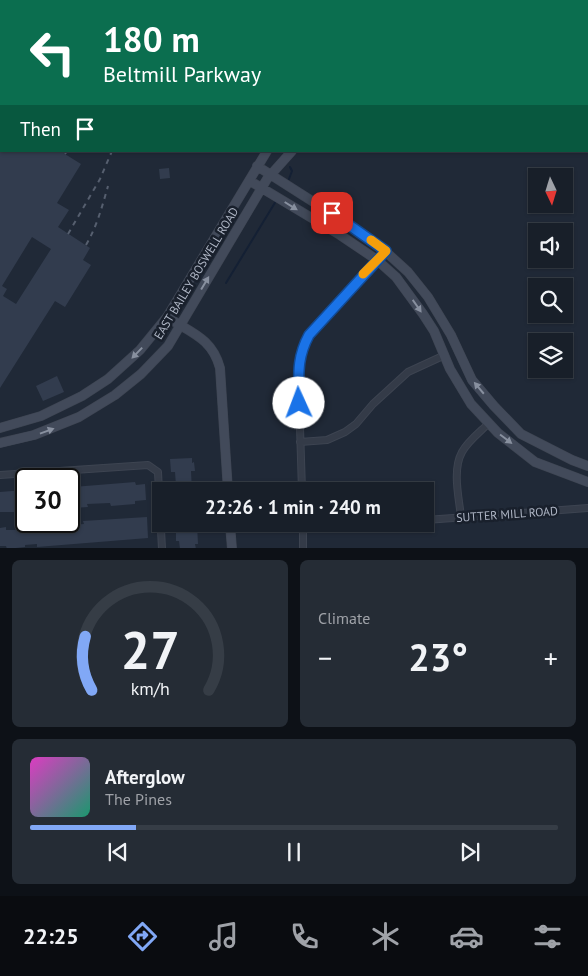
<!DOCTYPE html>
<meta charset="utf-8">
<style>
:root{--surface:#181f29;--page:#252c35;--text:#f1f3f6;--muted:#9fa2a8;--line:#363d46;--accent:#81a8f6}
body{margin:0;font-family:"PT Sans",sans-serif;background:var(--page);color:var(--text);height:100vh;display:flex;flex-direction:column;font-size:19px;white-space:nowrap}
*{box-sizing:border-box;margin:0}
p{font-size:16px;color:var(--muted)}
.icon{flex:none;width:28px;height:28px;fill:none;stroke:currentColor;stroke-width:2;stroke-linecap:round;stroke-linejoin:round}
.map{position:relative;height:548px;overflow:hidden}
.sheet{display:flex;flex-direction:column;gap:12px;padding:12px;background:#0d1117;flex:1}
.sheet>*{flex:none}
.top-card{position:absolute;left:0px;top:0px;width:589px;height:152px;box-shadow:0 1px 4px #0004,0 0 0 1px var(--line);background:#0b6e4f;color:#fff;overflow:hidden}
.needle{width:32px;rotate:176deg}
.buttons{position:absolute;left:528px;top:168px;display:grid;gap:10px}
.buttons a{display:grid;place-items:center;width:45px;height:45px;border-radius:0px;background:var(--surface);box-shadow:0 1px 4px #0004,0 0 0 1px var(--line);font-size:25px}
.speed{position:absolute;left:15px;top:468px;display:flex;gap:10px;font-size:25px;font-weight:700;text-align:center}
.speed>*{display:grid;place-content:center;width:65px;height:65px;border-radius:50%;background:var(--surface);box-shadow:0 1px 4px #0004,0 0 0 1px var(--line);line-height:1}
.speed .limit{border:2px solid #111;border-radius:8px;background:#fff;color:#111}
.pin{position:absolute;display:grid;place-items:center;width:42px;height:42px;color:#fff;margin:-21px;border-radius:10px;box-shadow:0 2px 8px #0006}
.me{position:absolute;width:55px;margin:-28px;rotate:358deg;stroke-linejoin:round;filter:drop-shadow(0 0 4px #0008)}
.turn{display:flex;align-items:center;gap:18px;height:105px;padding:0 20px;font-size:22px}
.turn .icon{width:65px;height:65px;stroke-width:2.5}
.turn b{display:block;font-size:35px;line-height:42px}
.then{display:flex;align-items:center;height:48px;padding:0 20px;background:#0003;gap:10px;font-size:19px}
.big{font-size:38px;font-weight:700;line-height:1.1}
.sheet .tile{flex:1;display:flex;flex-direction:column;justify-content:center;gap:8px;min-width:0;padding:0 18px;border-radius:8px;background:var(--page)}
.sheet .dial{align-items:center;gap:0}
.dial svg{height:130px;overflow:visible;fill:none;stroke:var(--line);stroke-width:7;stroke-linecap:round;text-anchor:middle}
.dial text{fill:var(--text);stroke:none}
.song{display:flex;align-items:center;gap:15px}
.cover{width:60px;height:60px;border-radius:8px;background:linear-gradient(135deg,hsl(310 70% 55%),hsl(160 70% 35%))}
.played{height:5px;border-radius:2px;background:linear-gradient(90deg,var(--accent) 20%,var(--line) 20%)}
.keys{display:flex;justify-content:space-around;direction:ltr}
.heat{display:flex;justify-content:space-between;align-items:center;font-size:28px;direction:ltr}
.sheet .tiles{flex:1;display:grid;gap:12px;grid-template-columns:1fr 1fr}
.tile:last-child{grid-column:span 2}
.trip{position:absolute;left:152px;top:482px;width:282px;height:50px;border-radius:0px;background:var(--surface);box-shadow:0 1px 4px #0004,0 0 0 1px var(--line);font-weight:700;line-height:50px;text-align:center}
.dock{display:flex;height:80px;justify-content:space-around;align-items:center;background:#0a0c10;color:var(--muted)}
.dock .icon{width:35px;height:35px}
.dock .active{color:var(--accent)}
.dock b{font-size:22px;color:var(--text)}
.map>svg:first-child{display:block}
</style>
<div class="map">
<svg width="588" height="549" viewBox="0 0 588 549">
<rect width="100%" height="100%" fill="#202937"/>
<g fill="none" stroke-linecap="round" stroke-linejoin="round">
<!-- stream -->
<path stroke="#142034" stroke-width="2" d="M150,152l12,-1
M289,179l3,-8 -2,-4
M226,283l50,-82"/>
</g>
<!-- building -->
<path fill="#323c4e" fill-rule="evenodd" d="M0,151h60l21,13 -24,39 12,7 -11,17 32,21 -7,12 8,5 -26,42 -10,-6 -55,87zM32,237l19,12 -35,55 -13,-8 4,-7 -5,-3z
M169,168l1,10 -10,1 -1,-10z
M57,376l7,16 -21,9 -7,-15z
M192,458v5l2,-1 1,9h-4l1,20h-19v-5h3l-1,-14h-4l-1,-13z
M135,482l1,3 9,-1 1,16 -11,1v3l-24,2 -1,-3 -23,1 1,3 -14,1 -1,-21z
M12,491h14v21h-26v-20z
M147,517l1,21 -111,9v-3l-12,1v2l-18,2 -1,-3h-6v-18l6,-1v3h11l19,-2 -1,-4 35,-1v2l14,-1 -1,-3z
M176,524h21l1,20h-3l1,5h-16l-1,-8h-3z"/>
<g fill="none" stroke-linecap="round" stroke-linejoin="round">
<defs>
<path id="street" d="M300,442l27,-2 18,-8 11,-8 17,-20 35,-32 37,-17
M0,475l148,-10 10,7 4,77
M228,490l73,-4
M302,491l-4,-128 4,-15 7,-13 68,-75
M461,517c-2,-19 -9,-47 1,-65 6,-11 18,-20 27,-29
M426,520l162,-12
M303,524v25
M303,529l71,-5"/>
<path id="secondary" d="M257,166l91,58 37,27 23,21 20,25 23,38 21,45 22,26 27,28 51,26 16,6
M250,181l90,54 37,25 19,17 27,37 11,17 16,38 21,35 27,29 37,29 53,20
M167,317c24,16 45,21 53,51l8,123
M0,428l41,-12 41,-20 26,-17 32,-29 27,-33 100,-166
M0,443l34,-8 45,-18 36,-22 26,-21 27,-28 99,-167 25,-28
M230,524l2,25"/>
</defs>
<!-- street casing -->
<use href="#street" stroke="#3d4451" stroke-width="8"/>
<!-- secondary casing -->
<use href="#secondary" stroke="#3d4451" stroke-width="10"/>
<!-- street -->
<use href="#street" stroke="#343b48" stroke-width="6"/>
<!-- secondary -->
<use href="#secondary" stroke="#424a5a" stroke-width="9"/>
<!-- rail -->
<path stroke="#565f6f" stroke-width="2" stroke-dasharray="5 5" stroke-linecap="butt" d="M253,1l2,-1
M275,1l5,-1
M298,1l6,-1
M342,1l6,-1
M65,154l2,-3
M68,234l32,-55 12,-28
M86,245c11,-19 16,-38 22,-59"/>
</g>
<!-- one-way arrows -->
<defs><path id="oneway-solid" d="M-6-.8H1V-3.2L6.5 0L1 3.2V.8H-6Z" transform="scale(1.25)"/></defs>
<g fill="#88909f">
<use href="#oneway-solid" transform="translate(291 206) rotate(32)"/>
<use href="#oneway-solid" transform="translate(205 283) rotate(-59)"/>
<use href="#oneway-solid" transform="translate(417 306) rotate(55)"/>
<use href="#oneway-solid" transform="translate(137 353) rotate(134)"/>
<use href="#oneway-solid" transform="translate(479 388) rotate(-130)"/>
<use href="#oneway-solid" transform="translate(47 431) rotate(-20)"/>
<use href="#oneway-solid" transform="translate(506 439) rotate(37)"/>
</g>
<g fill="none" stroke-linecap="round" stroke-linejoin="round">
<defs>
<path id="route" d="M299,403c0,-26 -3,-44 10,-68l77,-84 -54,-38"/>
</defs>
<!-- route casing -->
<use href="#route" stroke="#114b97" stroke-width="12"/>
<!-- route -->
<use href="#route" stroke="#1a73e8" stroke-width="9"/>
<!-- slow -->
<path stroke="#f59e0b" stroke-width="9" d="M363,274l23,-23 -15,-11"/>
</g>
<g text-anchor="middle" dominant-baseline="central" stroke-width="5" stroke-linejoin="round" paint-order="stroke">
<!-- street labels -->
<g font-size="12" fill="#aeb5c4" stroke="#19202c">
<text transform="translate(196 273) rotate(-59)">EAST BAILEY BOSWELL ROAD</text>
<text transform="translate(507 514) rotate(-4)">SUTTER MILL ROAD</text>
</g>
</g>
</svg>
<div class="buttons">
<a><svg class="needle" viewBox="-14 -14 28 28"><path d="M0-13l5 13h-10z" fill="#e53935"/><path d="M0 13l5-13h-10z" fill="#9fa2a8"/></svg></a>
<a><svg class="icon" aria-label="sound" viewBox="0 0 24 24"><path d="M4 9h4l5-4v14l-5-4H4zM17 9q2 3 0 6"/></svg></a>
<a><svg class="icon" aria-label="search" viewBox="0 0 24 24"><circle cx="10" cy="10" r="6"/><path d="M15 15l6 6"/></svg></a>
<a><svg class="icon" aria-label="layers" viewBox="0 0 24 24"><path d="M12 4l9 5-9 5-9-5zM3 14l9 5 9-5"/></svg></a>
</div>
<div class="speed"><div class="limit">30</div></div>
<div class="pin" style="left:332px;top:213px;background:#d93025"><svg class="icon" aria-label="arrive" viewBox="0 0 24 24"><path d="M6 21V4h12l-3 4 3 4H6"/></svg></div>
<svg class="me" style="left:299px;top:403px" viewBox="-20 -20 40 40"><circle r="19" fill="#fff"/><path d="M0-13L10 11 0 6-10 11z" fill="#1a73e8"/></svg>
<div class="trip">22:26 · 1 min · 240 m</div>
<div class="top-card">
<div class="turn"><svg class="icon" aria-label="left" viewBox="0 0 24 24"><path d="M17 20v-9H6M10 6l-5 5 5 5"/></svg><div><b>180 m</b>Beltmill Parkway</div></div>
<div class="then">Then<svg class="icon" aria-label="arrive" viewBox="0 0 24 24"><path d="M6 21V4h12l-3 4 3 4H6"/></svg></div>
</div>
</div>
<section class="sheet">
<div class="tiles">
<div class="tile dial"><svg viewBox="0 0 100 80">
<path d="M14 69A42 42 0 1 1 86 69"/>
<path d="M14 69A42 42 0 0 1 10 36" stroke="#81a8f6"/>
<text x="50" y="56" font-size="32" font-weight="700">27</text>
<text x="50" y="72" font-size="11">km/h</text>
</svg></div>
<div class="tile"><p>Climate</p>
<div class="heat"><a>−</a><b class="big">23°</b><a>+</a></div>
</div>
<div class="tile">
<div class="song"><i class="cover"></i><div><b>Afterglow</b><p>The Pines</p></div></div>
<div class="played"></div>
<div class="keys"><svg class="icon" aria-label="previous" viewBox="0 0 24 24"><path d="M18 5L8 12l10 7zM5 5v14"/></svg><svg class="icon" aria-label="pause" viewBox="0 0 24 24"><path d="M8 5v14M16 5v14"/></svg><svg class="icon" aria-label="next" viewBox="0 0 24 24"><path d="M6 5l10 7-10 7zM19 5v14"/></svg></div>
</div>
</div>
</section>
<nav class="dock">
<b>22:25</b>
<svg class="icon active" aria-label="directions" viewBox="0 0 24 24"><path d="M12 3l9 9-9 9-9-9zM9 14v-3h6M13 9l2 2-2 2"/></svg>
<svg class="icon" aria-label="music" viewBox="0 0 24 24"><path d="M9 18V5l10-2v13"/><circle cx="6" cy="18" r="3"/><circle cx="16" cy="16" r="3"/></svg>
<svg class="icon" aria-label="phone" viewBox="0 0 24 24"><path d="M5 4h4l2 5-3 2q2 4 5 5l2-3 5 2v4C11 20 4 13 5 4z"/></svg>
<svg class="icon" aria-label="climate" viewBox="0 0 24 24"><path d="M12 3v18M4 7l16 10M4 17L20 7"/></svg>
<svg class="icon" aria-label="car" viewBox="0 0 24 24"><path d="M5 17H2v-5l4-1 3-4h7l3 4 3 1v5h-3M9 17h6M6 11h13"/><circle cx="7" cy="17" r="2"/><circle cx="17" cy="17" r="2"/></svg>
<svg class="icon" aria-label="filters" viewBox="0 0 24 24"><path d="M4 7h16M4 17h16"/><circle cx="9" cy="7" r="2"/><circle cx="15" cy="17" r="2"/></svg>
</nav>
